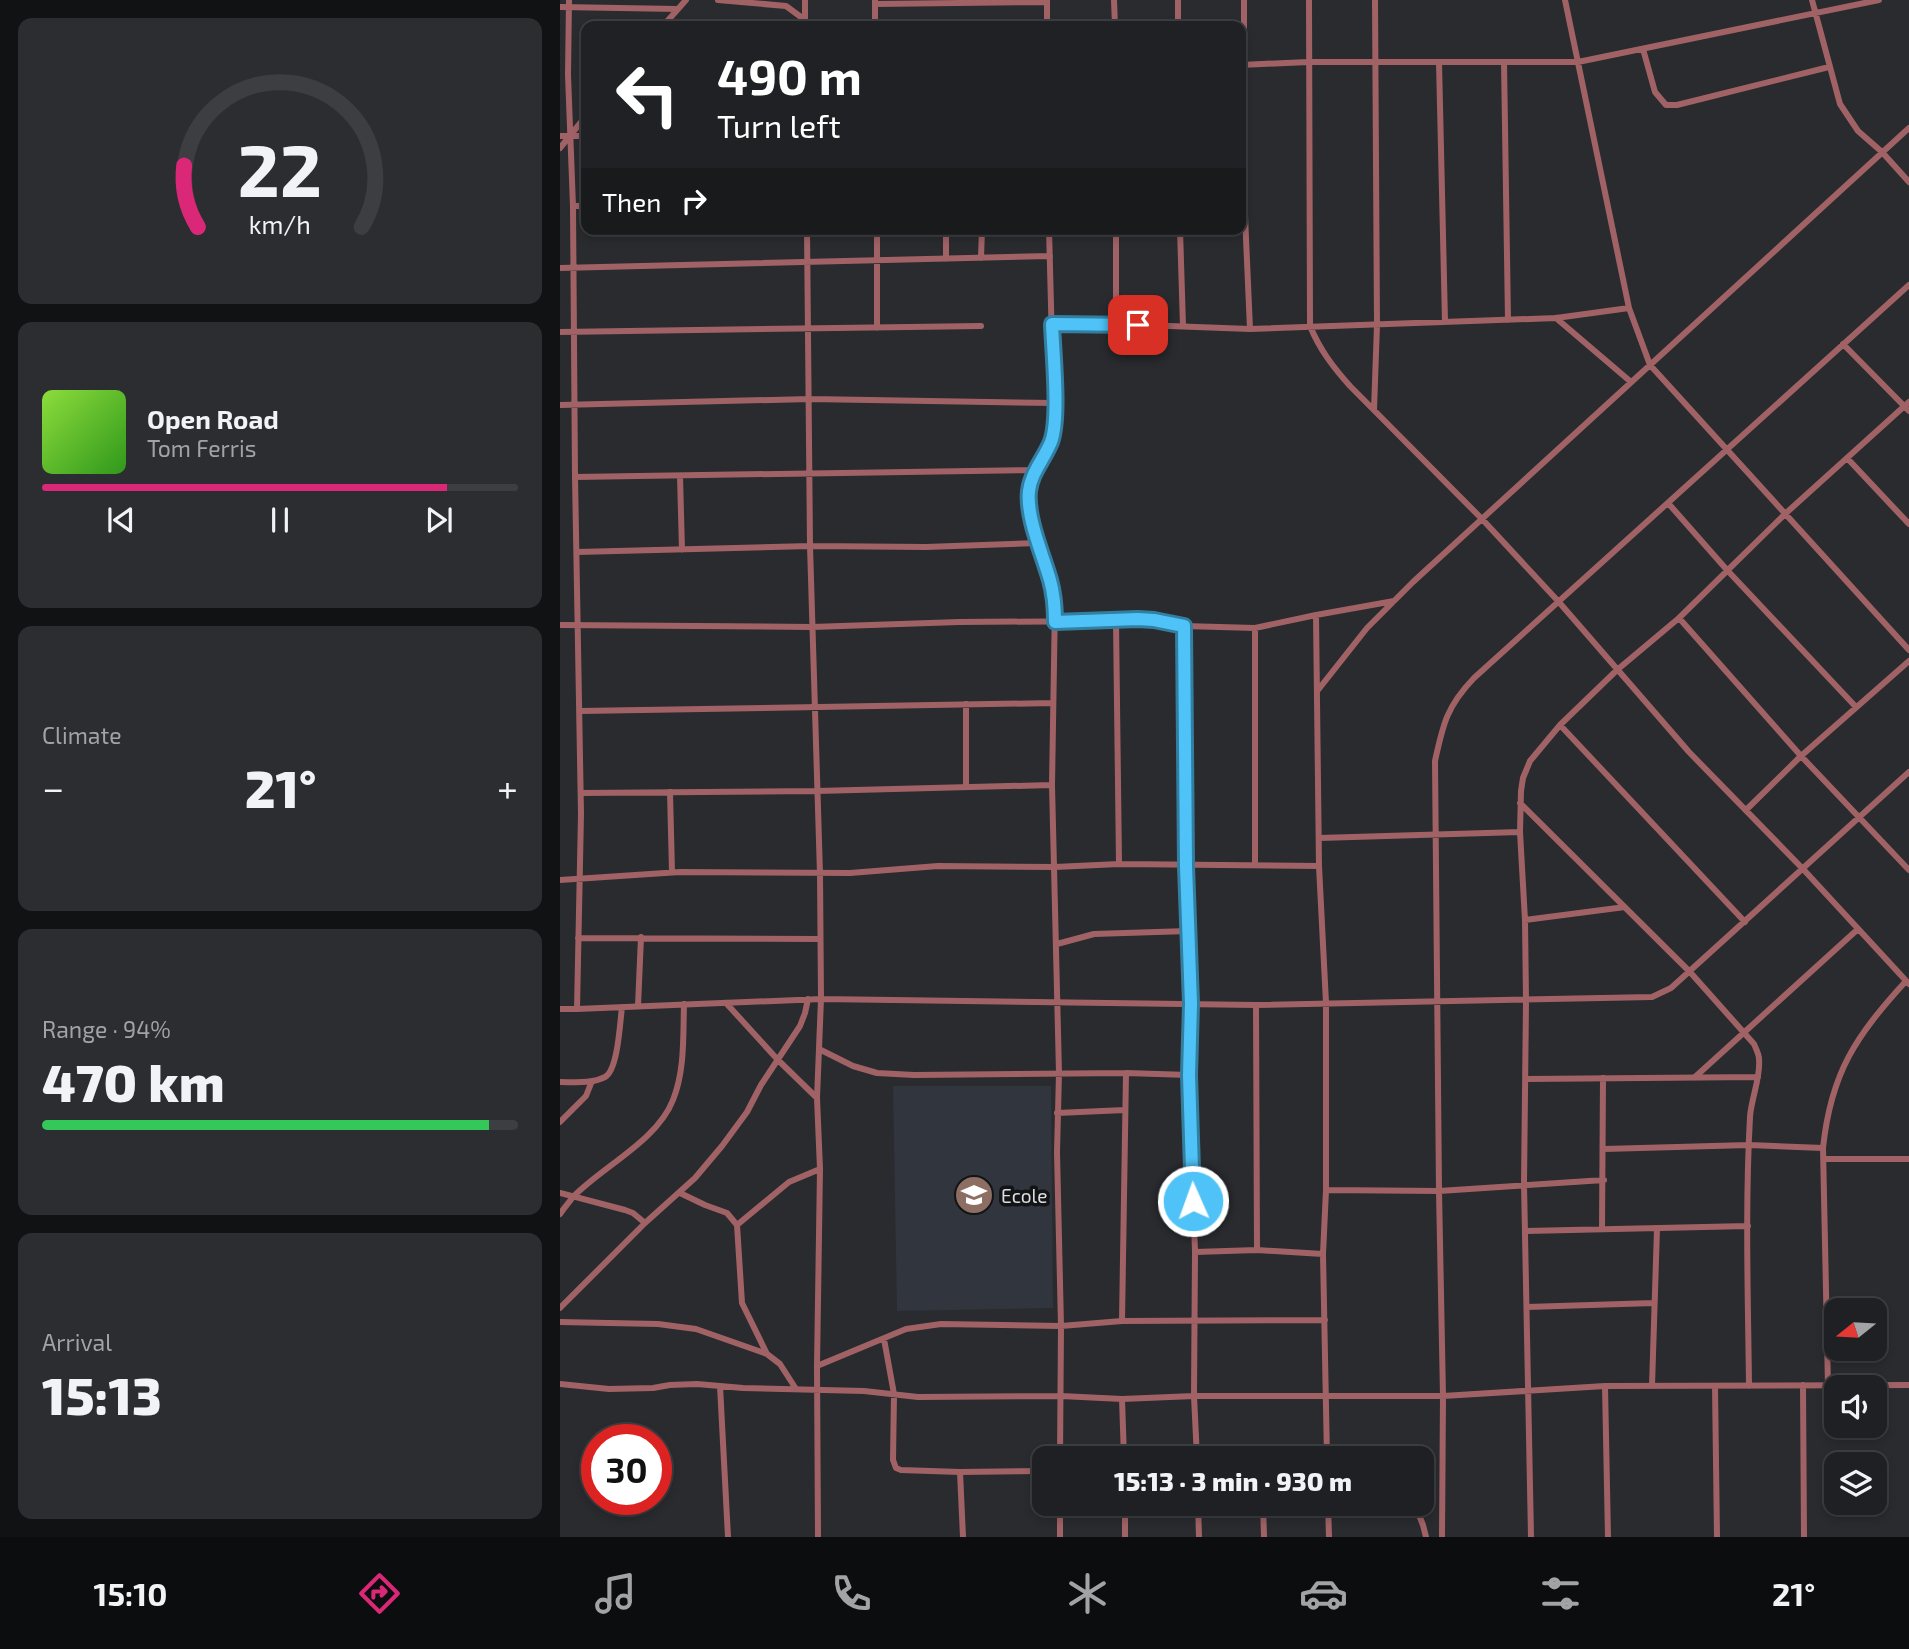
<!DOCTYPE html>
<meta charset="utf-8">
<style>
:root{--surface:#1f2023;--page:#2c2d30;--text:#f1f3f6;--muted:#a1a3a6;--line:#3c3e41;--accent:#db2777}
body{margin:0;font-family:"Exo 2",sans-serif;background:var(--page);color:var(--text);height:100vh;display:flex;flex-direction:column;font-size:26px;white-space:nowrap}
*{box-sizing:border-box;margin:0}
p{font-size:23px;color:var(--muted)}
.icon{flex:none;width:38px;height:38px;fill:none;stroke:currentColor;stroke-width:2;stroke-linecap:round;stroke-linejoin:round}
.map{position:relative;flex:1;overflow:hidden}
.panel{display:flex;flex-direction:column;gap:18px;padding:18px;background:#111213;width:560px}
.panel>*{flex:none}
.top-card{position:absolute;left:21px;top:21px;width:665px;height:214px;border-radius:14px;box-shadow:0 4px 10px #0003,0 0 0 2px var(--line);background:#202124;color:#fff;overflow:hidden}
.needle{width:46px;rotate:252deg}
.tools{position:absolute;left:1264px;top:1298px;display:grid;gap:14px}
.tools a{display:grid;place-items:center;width:63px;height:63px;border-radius:14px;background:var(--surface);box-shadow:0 4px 10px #0003,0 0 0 2px var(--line);font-size:35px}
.speed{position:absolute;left:21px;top:1424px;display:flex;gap:14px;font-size:35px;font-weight:700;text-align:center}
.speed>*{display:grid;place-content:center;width:91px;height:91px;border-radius:50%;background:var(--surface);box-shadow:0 4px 10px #0003,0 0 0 2px var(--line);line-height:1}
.speed .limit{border:10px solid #d22;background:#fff;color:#111}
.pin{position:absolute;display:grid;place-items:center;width:60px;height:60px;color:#fff;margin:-30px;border-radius:14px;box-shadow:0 4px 10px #0006}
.me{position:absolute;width:77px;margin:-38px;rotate:358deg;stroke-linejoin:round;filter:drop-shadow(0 0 5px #0008)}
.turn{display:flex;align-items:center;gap:24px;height:147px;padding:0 21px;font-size:32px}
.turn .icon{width:91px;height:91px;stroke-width:2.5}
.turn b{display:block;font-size:49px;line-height:60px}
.then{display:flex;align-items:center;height:66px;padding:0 21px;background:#0003;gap:14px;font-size:26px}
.big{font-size:52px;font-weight:800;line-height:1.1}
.panel .widget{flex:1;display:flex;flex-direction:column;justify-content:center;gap:10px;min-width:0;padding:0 24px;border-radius:14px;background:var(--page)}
.panel .dial{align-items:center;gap:0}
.dial svg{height:182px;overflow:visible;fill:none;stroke:var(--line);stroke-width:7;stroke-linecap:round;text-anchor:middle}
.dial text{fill:var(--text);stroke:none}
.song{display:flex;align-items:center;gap:21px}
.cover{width:84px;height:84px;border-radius:10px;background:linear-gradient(135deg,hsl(90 70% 55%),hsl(110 70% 35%))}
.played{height:7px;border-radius:4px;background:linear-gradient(90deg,var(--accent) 85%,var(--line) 85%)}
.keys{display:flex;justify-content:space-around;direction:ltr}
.heat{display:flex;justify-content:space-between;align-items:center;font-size:38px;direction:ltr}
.charge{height:10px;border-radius:5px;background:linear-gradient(90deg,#34c759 94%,var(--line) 0)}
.trip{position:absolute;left:472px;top:1446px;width:402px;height:70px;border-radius:14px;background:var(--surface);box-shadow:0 4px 10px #0003,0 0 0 2px var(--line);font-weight:800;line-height:70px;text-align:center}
.dock{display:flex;height:112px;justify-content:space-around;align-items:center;background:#0c0d0e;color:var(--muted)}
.dock .icon{width:49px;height:49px}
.dock .active{color:var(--accent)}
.dock b{font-size:32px;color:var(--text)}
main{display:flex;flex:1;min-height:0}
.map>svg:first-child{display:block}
</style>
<main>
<section class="panel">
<div class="widget dial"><svg viewBox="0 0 100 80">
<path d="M14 69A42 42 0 1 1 86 69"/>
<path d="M14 69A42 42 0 0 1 8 42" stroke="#db2777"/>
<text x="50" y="56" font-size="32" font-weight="700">22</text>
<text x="50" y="72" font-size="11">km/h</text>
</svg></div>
<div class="widget">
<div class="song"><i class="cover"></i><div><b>Open Road</b><p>Tom Ferris</p></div></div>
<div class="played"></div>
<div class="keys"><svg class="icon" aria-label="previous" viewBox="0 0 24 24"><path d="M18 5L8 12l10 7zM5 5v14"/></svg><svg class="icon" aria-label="pause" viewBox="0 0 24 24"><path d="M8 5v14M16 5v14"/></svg><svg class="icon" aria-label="next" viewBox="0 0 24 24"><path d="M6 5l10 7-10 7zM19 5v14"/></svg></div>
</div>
<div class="widget"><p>Climate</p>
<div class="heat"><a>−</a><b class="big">21°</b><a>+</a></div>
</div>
<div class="widget"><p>Range · 94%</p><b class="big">470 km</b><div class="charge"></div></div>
<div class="widget"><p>Arrival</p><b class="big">15:13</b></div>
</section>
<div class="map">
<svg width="1349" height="1537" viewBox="0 0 1349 1537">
<rect width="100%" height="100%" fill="#292b2f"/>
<!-- built -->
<path fill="#30353e" d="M333,1086h158l2,222 -156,3z"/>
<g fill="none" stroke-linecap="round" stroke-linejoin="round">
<!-- minor -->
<path stroke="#a16266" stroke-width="6" d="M9,0l-1,75 5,131 2,271 6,337 -4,195 244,-10 435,6 396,-8 19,-9 238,-216
M158,0l68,6 19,14
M245,0v26
M315,0v26
M487,0v26
M554,0l1,26
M684,0v193l6,136
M749,0l1,326c10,24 23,41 40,60l132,133 76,82 131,151 114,117 106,115
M1005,0l64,308 21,57 259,285
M1252,0l28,104 18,27 24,21 27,30
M315,4l172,-2
M0,7l118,2
M103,26l23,-26
M618,26v-26
M1083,49l12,43 11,13h11l152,-38
M879,62l6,260
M944,62l4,258
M681,65l67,-3h270l301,-62
M0,136h26
M0,148l26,-32
M13,206h13
M247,229l3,317 10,328 1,125 -4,99 3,71 -3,197 1,171
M317,229v99
M489,229l5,191 -3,21 -16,29 -6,21v16l9,36 12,36 5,24 -3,182 7,288 -2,79 4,174 -1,132
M620,229l3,97
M421,258l1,-29
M386,259v-30
M0,268l490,-12
M996,318l75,64
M492,324h64l134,5 306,-11 73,-10
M556,324v-95
M0,332l421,-6
M1283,344l66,67
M0,405l250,-6 244,4
M814,410l3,-85 -2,-325
M1287,458l62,66
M120,476l2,74
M15,477l460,-7
M1108,503l59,67 129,137
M17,552l233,-6 116,1 112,-4
M756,615l3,251 7,137v187l-3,64 4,204
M1119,618l122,138 108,114
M556,621l3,243
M0,625l252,2 147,-5 157,-1 22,-2 16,1 30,6 71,2 61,-13 78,-14
M624,626l2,240 5,138 -2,71 6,177 -1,144 3,62
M758,690l49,-62 46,-46 496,-454
M20,711l473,-8
M1000,725l185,197
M406,787v-83
M110,792l2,80
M21,793l236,-2 235,-6
M960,803l170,169 64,72c2,5 5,10 5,15 2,18 -8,40 -9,58 -5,89 -2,180 -1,269
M1186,810l55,-54 108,-95
M759,838l201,-6
M695,865v-237
M0,880l120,-8 170,1 88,-7 117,1 64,-3 200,2
M965,920l100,-13
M18,938l242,1
M497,944l37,-10 94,-3
M166,1003l52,57 39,38
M696,1005l1,245
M78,1006l3,-69
M0,1009h17
M259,1049l34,17 24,7 37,2 212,-2 63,2
M1135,1077l163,-148
M966,1079l232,-2
M0,1082c14,0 32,2 45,-5 13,-7 15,-55 17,-70
M497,1113l68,-3
M0,1122l26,-26 6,-15
M1044,1149l145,-4 74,3
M1264,1159h85
M766,1190l113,1 165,-11
M0,1193l65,17 8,3 12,10
M120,1193l25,12 22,8 10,12 52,-43 31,-13
M0,1214c4,-6 9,-12 13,-17 30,-31 84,-56 100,-97 12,-30 10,-64 11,-96
M177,1225l5,78 25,51
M1042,1229l1,-151
M966,1231l222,-5
M635,1252l62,-2 66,4
M967,1307l127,-4
M0,1308l85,-85 50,-45 27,-32 25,-34 14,-27 39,-59 5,-13 3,-14
M562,1321l4,-248
M0,1322l98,2 38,5 71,25 13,10 16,25
M324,1339l10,55 -1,66 3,8 5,2 59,2 85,-1
M257,1366l89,-37 35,-5 120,2 61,-5 203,-1
M0,1384l49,5 44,-1 17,-3 27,-1 46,4 121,3 54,6 143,-1 61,3 72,-3h249l162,-10 304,-1
M1243,1385l1,152
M160,1386l8,151
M1045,1386l3,151
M1092,1386l5,-157
M1155,1386l2,151
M1268,1386l-5,-238c8,-76 33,-112 83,-167
M562,1399l2,59
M400,1472l3,65
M500,1503v34
M565,1503v34
M638,1503l1,34
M703,1503l1,34
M768,1503l1,34
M854,1503l9,22 3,12
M882,1537l1,-141 -4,-205 -4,-430c8,-37 12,-55 39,-83l435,-393
M971,1537l-7,-353 2,-183 -1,-81 -5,-88 1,-41 2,-13 7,-17 30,-36 57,-55 62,-52 106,-104 124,-112"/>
</g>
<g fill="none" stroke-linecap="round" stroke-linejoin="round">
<defs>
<path id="route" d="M578,325l-86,-1c1,29 8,94 -1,118 -7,17 -20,31 -22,49 -3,26 14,64 21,89 4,14 5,28 5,42l83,-3 16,1 30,6 2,240 5,138 -2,71 4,126"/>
</defs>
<!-- route casing -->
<use href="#route" stroke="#337fa1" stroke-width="18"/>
<!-- route -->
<use href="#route" stroke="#4fc3f7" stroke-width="12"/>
</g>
<!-- icons -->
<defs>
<symbol id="school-disc" viewBox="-11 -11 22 22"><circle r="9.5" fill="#8d6e63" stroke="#131415"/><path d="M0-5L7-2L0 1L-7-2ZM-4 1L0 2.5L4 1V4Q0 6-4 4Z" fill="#fff"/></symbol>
</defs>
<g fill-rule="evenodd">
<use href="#school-disc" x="392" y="1173" width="44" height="44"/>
</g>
<g text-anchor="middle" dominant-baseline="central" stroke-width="7" stroke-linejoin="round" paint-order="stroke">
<!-- poi labels -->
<g font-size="19" fill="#dcdee1" stroke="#131415" text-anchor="start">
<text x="441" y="1195">Ecole</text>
</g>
</g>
</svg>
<div class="tools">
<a><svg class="needle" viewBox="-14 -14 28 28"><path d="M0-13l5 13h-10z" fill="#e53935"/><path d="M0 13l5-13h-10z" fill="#a1a3a6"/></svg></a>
<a><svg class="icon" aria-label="sound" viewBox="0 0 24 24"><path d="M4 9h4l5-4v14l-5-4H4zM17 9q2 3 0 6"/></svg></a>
<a><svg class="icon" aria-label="layers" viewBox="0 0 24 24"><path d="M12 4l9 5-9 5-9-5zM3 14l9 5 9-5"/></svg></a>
</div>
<div class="speed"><div class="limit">30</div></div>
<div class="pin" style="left:578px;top:325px;background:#d93025"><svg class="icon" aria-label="arrive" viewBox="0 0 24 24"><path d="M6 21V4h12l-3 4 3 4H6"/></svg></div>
<svg class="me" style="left:633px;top:1201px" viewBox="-20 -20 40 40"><circle r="17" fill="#4fc3f7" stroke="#fff" stroke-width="3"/><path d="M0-11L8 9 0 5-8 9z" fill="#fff"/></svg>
<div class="trip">15:13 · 3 min · 930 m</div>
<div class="top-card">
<div class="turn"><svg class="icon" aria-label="left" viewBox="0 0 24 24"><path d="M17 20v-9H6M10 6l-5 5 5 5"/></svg><div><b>490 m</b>Turn left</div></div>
<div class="then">Then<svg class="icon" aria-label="right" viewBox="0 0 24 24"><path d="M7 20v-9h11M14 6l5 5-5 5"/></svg></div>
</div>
</div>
</main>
<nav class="dock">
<b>15:10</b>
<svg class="icon active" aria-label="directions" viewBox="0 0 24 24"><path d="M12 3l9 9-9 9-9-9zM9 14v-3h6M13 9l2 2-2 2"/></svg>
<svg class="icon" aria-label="music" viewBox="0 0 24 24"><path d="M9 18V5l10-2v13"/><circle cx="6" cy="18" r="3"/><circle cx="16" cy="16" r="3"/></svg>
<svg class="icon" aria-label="phone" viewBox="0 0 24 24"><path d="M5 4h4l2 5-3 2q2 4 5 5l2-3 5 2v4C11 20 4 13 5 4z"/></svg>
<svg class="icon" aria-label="climate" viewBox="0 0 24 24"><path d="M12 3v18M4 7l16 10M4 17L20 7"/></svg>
<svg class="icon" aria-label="car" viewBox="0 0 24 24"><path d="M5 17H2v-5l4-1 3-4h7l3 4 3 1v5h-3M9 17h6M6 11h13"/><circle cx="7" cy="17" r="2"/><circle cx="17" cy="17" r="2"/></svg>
<svg class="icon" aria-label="filters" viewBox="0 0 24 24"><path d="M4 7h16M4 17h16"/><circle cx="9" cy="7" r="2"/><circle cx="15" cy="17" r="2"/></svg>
<b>21°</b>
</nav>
